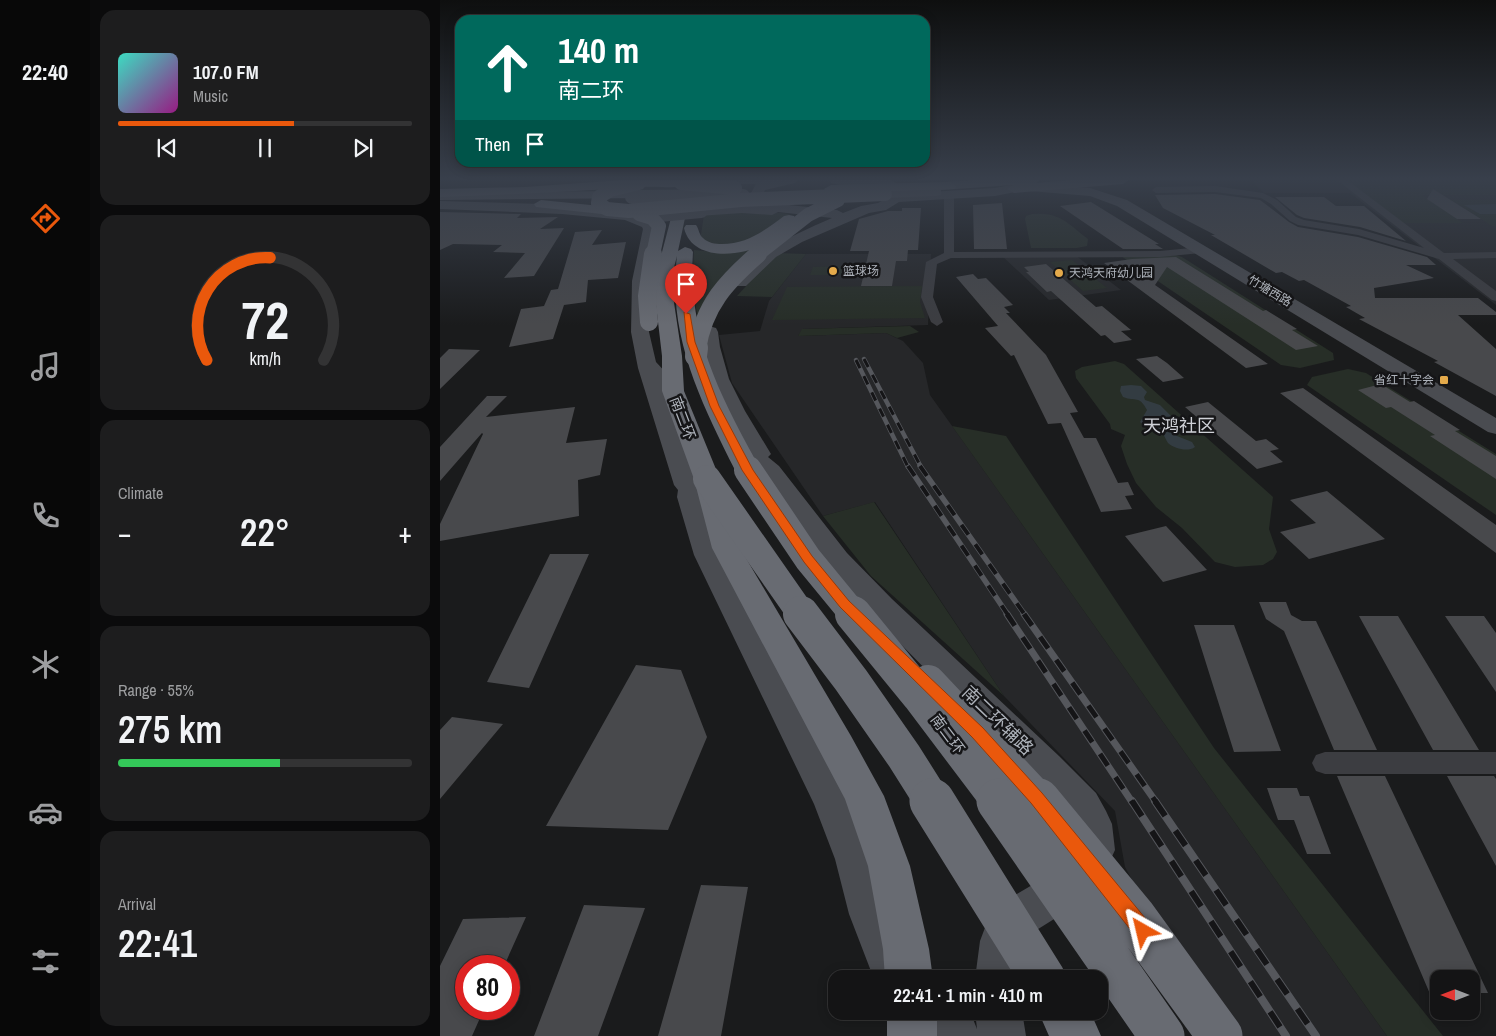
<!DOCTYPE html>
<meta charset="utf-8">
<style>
:root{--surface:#141415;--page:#1d1d1e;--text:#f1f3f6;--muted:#9d9ea0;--line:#333334;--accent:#ea580c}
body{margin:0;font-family:"Archivo Narrow","Noto Sans SC",sans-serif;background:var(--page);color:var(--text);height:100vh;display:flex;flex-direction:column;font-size:19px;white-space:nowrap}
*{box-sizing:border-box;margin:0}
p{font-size:16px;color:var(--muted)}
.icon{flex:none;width:28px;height:28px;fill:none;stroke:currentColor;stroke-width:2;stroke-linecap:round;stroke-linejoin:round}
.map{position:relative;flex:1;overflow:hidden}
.drawer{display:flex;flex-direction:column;gap:10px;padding:10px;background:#0b0b0c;width:350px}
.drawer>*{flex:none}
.banner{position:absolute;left:15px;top:15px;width:475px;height:152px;border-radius:15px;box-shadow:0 2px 12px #0003,0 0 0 1px var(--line);background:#00695c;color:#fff;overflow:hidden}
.needle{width:32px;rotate:270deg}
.buttons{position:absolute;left:990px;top:970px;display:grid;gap:10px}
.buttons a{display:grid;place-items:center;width:50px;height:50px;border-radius:10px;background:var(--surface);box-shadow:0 2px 12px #0003,0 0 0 1px var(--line);font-size:25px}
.speed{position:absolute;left:15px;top:955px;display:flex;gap:10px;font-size:25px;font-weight:700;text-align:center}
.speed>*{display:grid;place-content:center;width:65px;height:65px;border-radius:50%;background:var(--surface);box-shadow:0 2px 12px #0003,0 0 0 1px var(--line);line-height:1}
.speed .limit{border:8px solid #d22;background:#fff;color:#111}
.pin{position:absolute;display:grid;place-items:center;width:42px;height:42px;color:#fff;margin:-51px -21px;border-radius:50% 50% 50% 0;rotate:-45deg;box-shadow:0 0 5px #0007}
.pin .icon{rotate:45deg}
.me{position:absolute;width:55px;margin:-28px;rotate:323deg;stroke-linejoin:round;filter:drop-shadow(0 0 4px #0008)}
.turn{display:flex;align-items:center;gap:18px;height:105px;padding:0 20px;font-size:22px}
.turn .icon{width:65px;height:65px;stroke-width:2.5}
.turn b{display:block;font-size:35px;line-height:42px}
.then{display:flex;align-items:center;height:48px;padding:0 20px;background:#0003;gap:10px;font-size:19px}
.big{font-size:38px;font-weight:600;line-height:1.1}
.drawer .widget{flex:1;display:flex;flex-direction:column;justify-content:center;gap:8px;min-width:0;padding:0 18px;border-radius:15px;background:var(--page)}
.drawer .dial{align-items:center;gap:0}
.dial svg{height:130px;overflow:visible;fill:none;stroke:var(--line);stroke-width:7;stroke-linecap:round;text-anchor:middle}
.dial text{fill:var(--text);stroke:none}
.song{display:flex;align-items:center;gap:15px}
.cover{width:60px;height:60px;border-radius:8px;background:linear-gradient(135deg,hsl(170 70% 55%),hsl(310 70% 35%))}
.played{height:5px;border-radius:2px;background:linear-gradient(90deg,var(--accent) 60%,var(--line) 60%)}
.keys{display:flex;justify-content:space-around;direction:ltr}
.heat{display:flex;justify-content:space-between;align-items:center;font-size:28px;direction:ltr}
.charge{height:8px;border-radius:4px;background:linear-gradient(90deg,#34c759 55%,var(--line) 0)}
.trip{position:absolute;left:388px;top:970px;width:280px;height:50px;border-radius:15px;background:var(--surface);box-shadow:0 2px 12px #0003,0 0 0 1px var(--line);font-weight:600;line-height:50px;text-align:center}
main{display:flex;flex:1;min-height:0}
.dock{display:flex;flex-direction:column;width:90px;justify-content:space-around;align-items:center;background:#080808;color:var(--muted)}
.dock .icon{width:35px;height:35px}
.dock .current{color:var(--accent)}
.dock b{font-size:22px;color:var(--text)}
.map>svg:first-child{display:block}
</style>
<main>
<nav class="dock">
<b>22:40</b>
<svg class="icon current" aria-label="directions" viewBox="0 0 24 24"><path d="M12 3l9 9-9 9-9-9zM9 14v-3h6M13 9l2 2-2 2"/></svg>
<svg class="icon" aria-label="music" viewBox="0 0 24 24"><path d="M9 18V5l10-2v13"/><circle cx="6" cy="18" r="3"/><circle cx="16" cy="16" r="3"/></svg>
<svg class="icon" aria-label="phone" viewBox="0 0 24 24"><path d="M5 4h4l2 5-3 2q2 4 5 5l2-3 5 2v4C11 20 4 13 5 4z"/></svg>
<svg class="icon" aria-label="climate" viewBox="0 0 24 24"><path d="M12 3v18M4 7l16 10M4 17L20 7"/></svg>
<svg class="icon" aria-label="car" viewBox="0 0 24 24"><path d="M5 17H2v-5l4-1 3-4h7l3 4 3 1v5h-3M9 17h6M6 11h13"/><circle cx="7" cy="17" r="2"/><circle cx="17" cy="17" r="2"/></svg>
<svg class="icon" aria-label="filters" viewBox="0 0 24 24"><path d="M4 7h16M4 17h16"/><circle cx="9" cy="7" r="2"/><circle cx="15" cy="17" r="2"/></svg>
</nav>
<section class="drawer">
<div class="widget">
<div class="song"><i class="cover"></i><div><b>107.0 FM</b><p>Music</p></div></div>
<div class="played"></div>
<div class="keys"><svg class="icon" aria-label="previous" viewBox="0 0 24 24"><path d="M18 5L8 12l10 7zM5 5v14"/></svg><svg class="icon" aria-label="pause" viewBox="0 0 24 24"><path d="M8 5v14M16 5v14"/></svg><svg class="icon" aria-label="next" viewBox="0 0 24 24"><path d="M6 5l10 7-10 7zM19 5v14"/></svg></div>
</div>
<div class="widget dial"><svg viewBox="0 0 100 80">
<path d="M14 69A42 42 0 1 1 86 69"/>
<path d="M14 69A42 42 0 0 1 53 6" stroke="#ea580c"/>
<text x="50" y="56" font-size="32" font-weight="700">72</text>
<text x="50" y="72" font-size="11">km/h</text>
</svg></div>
<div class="widget"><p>Climate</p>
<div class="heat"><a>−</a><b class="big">22°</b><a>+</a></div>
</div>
<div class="widget"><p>Range · 55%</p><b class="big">275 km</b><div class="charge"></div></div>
<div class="widget"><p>Arrival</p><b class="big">22:41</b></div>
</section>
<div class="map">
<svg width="1056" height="1036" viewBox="0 0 1056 1036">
<rect width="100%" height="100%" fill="#1a1b1c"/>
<!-- built -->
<path fill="#262729" d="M811,180h245v125l-146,-112h-86z
M366,254h125l-3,71 -125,4 -5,7 88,-3 17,8 20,22 7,32 457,641h-170l-92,-169 -10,-56 -111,-115 -129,-194 -52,14 -91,-133 -13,-48 41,-4 9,-30z
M561,255h74l46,35 -72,10z"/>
<!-- green -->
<path fill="#272e27" d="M905,180h151v15h-74l41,28h-62z
M1011,200h45v26h-4z
M322,211l28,3 -29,23 -34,10 -27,-6 4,-26z
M592,214c28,-2 35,9 56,25l-1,7 -10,2h-46l-6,-29 1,-3z
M316,247l-58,71 -6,-29 2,-39 21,2z
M336,253l30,1 -34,43 -35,-1z
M736,255l6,2 151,96 1,7 -34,8 -19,-3 -160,-109z
M632,260l35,28 -24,3 -33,-29z
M415,266l-2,9h-43l3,-8z
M482,286l-2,16 5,16 -153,2 15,-33z
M470,326l9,6 -22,6 -11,-5 -88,3 4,-7z
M675,361l9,3 149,133 -4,32 8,23 -4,7 -10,6 -28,2 -20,-5 -33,-34 -26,-21 -20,-24 -9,-19 -6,-18 4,-11 -14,-6 -1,-5 -34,-46 -1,-7 7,-4z
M908,369l18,4 130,81v61l-189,-130 5,-8z
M512,426l54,10 208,312 229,288h-56z
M434,502l130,194 -133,-120 -48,-60z"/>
<!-- water -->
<path fill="#333c42" d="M1056,204v10h-16l-16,-9z
M691,385l10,1 6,6 -3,5 1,3 15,5 12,12 -11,2 16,17 15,6 3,5c-7,5 -20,2 -27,-4 -2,-3 -4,-8 -6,-11l-16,-5 -6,-5 7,-12c-8,-15 -11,-8 -24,-13l-3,-6 1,-5z"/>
<!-- building -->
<path fill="#48494c" d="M993,189l48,30h-24l-30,-20z
M775,194l45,6 29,22 9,5 60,10 69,20 9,8h-30l28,13 -60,10 1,10h103l18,14v3h-38l38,34v47l-62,-34 4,-1 -79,-42 6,-1 -19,-11 5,-1 -47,-26 -5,1 -17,-9 -6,1 -65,-38h4l-52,-27 -8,-13z
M835,197h49l12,9h28l42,35 -46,-14 -56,-9 -7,-3z
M651,202l68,42h-4l8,5h-40l-63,-43z
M562,203l5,46h-33l-1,-44z
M462,208h19l-3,42h-10l-1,11h-11l-4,25h-31l8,-35h-19l9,-32 29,-8h14z
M0,212l81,2 -4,4 41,-1 -18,12 24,-1 -30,48 -30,2 21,-25 -32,-1 9,-7 -49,-1 -13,6z
M162,230l-10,15 34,-3 -8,36 -30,2 -2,22 -22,3 -11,34 -44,8 12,-38 23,-3 7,-16 7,-1 17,-57z
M736,257l87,54 3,-1 31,19 -5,1 26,16 -22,4 -129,-83 -12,18 113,79 -22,4 -142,-105 28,-4z
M606,264l50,43 6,-1 29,24 -10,1 11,9 -18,3 -9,-8 -4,1 -50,-45 -4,1 -21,-20h3l-5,-5z
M533,274l5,5 8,-1 27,27 -9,2 6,6h-4l40,42 32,57 -8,1 14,25h12l22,45 10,-1 6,13 -9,1 7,13 -31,3 -40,-89 -13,1 -34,-69 -3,1 -26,-28 13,-2 -42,-49z
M9,349l31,1 -40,39v-31z
M717,356l10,7 17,15 -21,4 -27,-23z
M941,384l29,18 4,-1 46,29 -5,1 41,25v23l-66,-43 5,-1 -44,-28 -5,1 -28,-18z
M863,388l193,137v28l-216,-160z
M47,396h20l-21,21 89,-10 -9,36 41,-4 -7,36 -22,5 1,36 -139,25v-17l43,-90 -1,-1 -42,48v-34z
M768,402l48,39 10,-2 13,10 -9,2 13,11 -26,7 -72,-62z
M887,491l58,48 -76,20 -29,-27 36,-9 -26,-23z
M726,526l41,44 -44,12 -38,-46z
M110,554h39l-60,134 -42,-6z
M819,602h27l5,13 11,6h14l61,129h-43l-50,-119 -18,-12z
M919,616h39l81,134h-46z
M1005,616h39l12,17v59z
M754,625h40l47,126 -47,1z
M196,665l45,5 26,67 -39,93 -122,-4z
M12,717l51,7 -63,75v-69z
M897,776h48l103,217h-17v-14h-32v36z
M1007,776h47l2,3v87z
M827,788h30l3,8h9l22,58h-24l-13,-34h-16z
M261,885l47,2 -27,149h-63z
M144,905l61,3 -47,128h-64z
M86,917l-22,49h-38v43h18l-12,27h-32v-70l23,-47z"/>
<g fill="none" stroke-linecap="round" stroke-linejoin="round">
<!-- street -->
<path fill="#3c3d41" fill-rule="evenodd" d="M897,180h10l97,73 52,-1v6l-43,1 43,32v10l-4,-1 -53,-41 -81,-24 -60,-10 -8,-4 -19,-17 -10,-6 -46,-6 -59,1 -4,-3 4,-3 59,-1 48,7 14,7 19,17 8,3 55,9 65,19z
M509,192l5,3v57l206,-1 41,-4 5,3 -5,3 -41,4 -209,1 -14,6 -4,33 10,25 -6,4 -6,-4 -10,-25 5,-35 18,-9v-58z
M885,752h171v22h-171l-9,-3 -4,-8 4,-8z"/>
<!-- secondary -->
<path fill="#4a4c51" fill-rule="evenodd" d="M287,180h70l-2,3 -30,7 -6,12 78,8 6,3 18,-7 17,-3 18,-9 99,-6 16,-3 6,4 -2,3 -20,4 -96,6 -13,8 -17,3 -67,29 -26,15 -30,29h-12l-2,-3c22,-32 66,-50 100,-65l-54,-6 -6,3 -30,-2 -44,3 -2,-3 7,-4 44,-4 -1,-3 10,-18h3h-26z
M389,180h62l6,4c-9,10 -53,2 -66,-1z
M594,184l56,4 37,12 369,218v16l-8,-2 -371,-226 -27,-10 -60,-5 -2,-3 2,-3z
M0,201l102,3 83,8 22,6 5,3 5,8 -9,52 1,51 7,30 27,29 -3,4 -7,2 -5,-1 16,48 2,-3 8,-2 8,2 4,5 -3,51 19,58 123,235 30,69 16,53 27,62 -2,5h-42l-25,-65 -14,-55 -21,-55 -120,-249 -17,-58 1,-7 -4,-5 -36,-117 -7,-36 1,-51 11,-52 -1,-2 -17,-7 -63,-6 -122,-5z
M269,326l7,2 2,4 2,15 9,32 16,32 26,43 -3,3 11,9 68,87 45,46 167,157 37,37 10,18 6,13 3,26 -6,13 -11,22 -12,14 -51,32 -12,18 -2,30h-46l5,-38 6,-16 19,-24 51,-30 12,-14 7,-10 -2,-22 -5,-8 -35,-39 -163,-165 -43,-46 -66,-91 -38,-33 -3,-5 3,-5 12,-1c-18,-32 -34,-63 -35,-100l2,-4z
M467,1011h58l8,8 4,10 -2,-18h47l4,25h-104l-9,-8z"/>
<!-- primary -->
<path fill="#585a60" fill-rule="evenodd" d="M534,180h66l-4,3 37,-3h56l-6,4 -109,9 -7,-4 6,-4 -72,5v5l-5,1 -51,2 -7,-4 7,-4 27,-1 1,-4 5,-1z
M195,191l7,4 -2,3 -200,2v-8z"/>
<!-- highway -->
<path fill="#686b72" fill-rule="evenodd" d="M184,180h61l2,3c-5,7 -34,3 -44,4 -68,4 -135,8 -203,10v-8l85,-2z
M510,182l6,4 -1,3 -124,4 -7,-4 7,-4z
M254,184l6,4 -15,30 -7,33 7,-4 6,2 2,3c-6,84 29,147 68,218l-4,5 -9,3 -9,-3 -4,-5c-34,-68 -68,-135 -58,-214l-4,15v25l9,60 2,35 36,88 20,69 111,188 33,60 26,70 19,83 4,30h-48l-2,-30 -15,-83 -23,-67 -133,-251 -18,-69 -32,-88v-35l-7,-60 2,-25 14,-53 17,-30z
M101,200l89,9 5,1 2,3 -2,3 -5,1 -94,-10 -2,-3z
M349,215l5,1 2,3 -2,3c-10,8 -20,17 -31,23 -25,12 -71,16 -79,-17l2,-3h10c3,4 3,10 7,13 5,5 12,6 19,6 25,0 42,-13 62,-28z
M447,1011h50v25h-50z
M598,1011h52l11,25h-52z"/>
<defs>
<path id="rail-far3" d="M424,359l57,108
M416,360l52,107"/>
<path id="rail-far2" d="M468,466l100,149
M480,466l105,149"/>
<path id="rail-far1" d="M567,614l125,188
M584,614l132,188"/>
<path id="rail" d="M692,801l154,235
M715,801l161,235"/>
</defs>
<!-- rail-far3 casing -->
<use href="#rail-far3" stroke="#55575c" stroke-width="4.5"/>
<!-- rail-far2 casing -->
<use href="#rail-far2" stroke="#55575c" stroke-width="5.5"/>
<!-- rail-far1 casing -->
<use href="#rail-far1" stroke="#55575c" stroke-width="7"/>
<!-- rail casing -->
<use href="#rail" stroke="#55575c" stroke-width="8"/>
<!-- rail-far3 -->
<use href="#rail-far3" stroke="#151517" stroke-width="3" stroke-dasharray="9" stroke-linecap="butt"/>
<!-- rail-far2 -->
<use href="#rail-far2" stroke="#151517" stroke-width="4" stroke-dasharray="12" stroke-linecap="butt"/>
<!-- rail-far1 -->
<use href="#rail-far1" stroke="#151517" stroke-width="5" stroke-dasharray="14" stroke-linecap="butt"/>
<!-- rail -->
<use href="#rail" stroke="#151517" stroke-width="6" stroke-dasharray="18" stroke-linecap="butt"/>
<!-- secondary-bridge -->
<path stroke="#4a4c51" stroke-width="14" d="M219,215l42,-4"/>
<!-- primary-bridge -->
<path stroke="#585a60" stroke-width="14" d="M192,197l111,-1"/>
<!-- highway-bridge-far5 -->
<path stroke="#686b72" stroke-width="14" d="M199,183l-29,7 -11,7 -1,6 9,6 22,2 112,-11 144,-6
M241,183l54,5
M199,214l13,4 7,8 -6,29
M317,255l51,-40 30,-15"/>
<!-- highway-bridge-far4 -->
<path stroke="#686b72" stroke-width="18" d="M209,322l-2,-26 6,-42
M257,349c7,-44 29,-67 61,-95"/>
<!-- highway-bridge-far3 -->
<path stroke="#686b72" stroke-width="22" d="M256,356l1,-8"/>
<!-- highway-bridge-far2 -->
<path stroke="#686b72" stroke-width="28" d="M308,470l60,89 46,56
M267,479l95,136"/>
<!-- highway-bridge-far1 -->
<path stroke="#686b72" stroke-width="36" d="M361,614l50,66 53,76 29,46
M413,614l67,82 80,106
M488,683l112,119"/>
<!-- highway-bridge -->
<path stroke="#686b72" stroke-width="45" d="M492,801l111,178
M559,801l163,235
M598,801l95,115 87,120"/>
</g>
<!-- sky -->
<linearGradient id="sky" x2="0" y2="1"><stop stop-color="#0e0f0f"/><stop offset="0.55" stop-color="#383f4b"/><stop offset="1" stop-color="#383f4b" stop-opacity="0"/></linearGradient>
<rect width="1056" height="325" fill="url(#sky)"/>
<!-- route -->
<path fill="#ea580c" stroke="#983908" d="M244,312l6,2 5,28 24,64 34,64 59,86 37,45 134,127 59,65 108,131 3,7 -3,7 -7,2 -6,-2 -106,-135 -59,-66 -132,-130 -36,-45 -62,-92 -32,-64 -23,-64z"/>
<!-- markers -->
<g fill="#e4aa4b" stroke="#151517" stroke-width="2">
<circle cx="393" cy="271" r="5"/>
<circle cx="619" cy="273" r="5"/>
<rect x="999" y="375" width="10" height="10" rx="2.5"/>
</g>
<g text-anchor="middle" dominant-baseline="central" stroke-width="5" stroke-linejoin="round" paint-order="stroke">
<!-- far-poi labels -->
<g font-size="12" fill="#aeb3bb" stroke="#151517" text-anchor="start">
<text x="403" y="271">篮球场</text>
<text x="629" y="273">天鸿天府幼儿园</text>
<text x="994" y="380" text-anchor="end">省红十字会</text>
</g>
<!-- far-street labels -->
<g font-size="12" fill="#aeb3bb" stroke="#151517">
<text transform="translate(830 291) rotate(31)">竹塘西路</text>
</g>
<!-- street labels -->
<g font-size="15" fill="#aeb3bb" stroke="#151517">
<text transform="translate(243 418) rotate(69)">南二环</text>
<text transform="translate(508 734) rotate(53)">南二环</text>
</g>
<!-- quarter labels -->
<g font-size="18" fill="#cfd1d7" stroke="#151517">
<text x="739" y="425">天鸿社区</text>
</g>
<!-- near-street labels -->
<g font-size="18" fill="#aeb3bb" stroke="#151517">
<text transform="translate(558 720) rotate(44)">南二环辅路</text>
</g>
</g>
</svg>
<div class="buttons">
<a><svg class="needle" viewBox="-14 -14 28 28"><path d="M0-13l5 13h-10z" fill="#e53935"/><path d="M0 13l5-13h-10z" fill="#9d9ea0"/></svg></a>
</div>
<div class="speed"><div class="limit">80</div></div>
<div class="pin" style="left:246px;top:314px;background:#d93025"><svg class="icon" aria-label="arrive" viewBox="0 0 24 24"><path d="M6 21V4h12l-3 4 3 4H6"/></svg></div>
<svg class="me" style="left:703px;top:931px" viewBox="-20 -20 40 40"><path d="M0-17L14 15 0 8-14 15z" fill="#ea580c" stroke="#fff" stroke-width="4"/></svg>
<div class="trip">22:41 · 1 min · 410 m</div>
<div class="banner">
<div class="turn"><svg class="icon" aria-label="ahead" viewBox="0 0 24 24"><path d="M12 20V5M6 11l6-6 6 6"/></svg><div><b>140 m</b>南二环</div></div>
<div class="then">Then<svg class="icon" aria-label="arrive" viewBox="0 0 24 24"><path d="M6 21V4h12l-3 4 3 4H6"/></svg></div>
</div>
</div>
</main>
